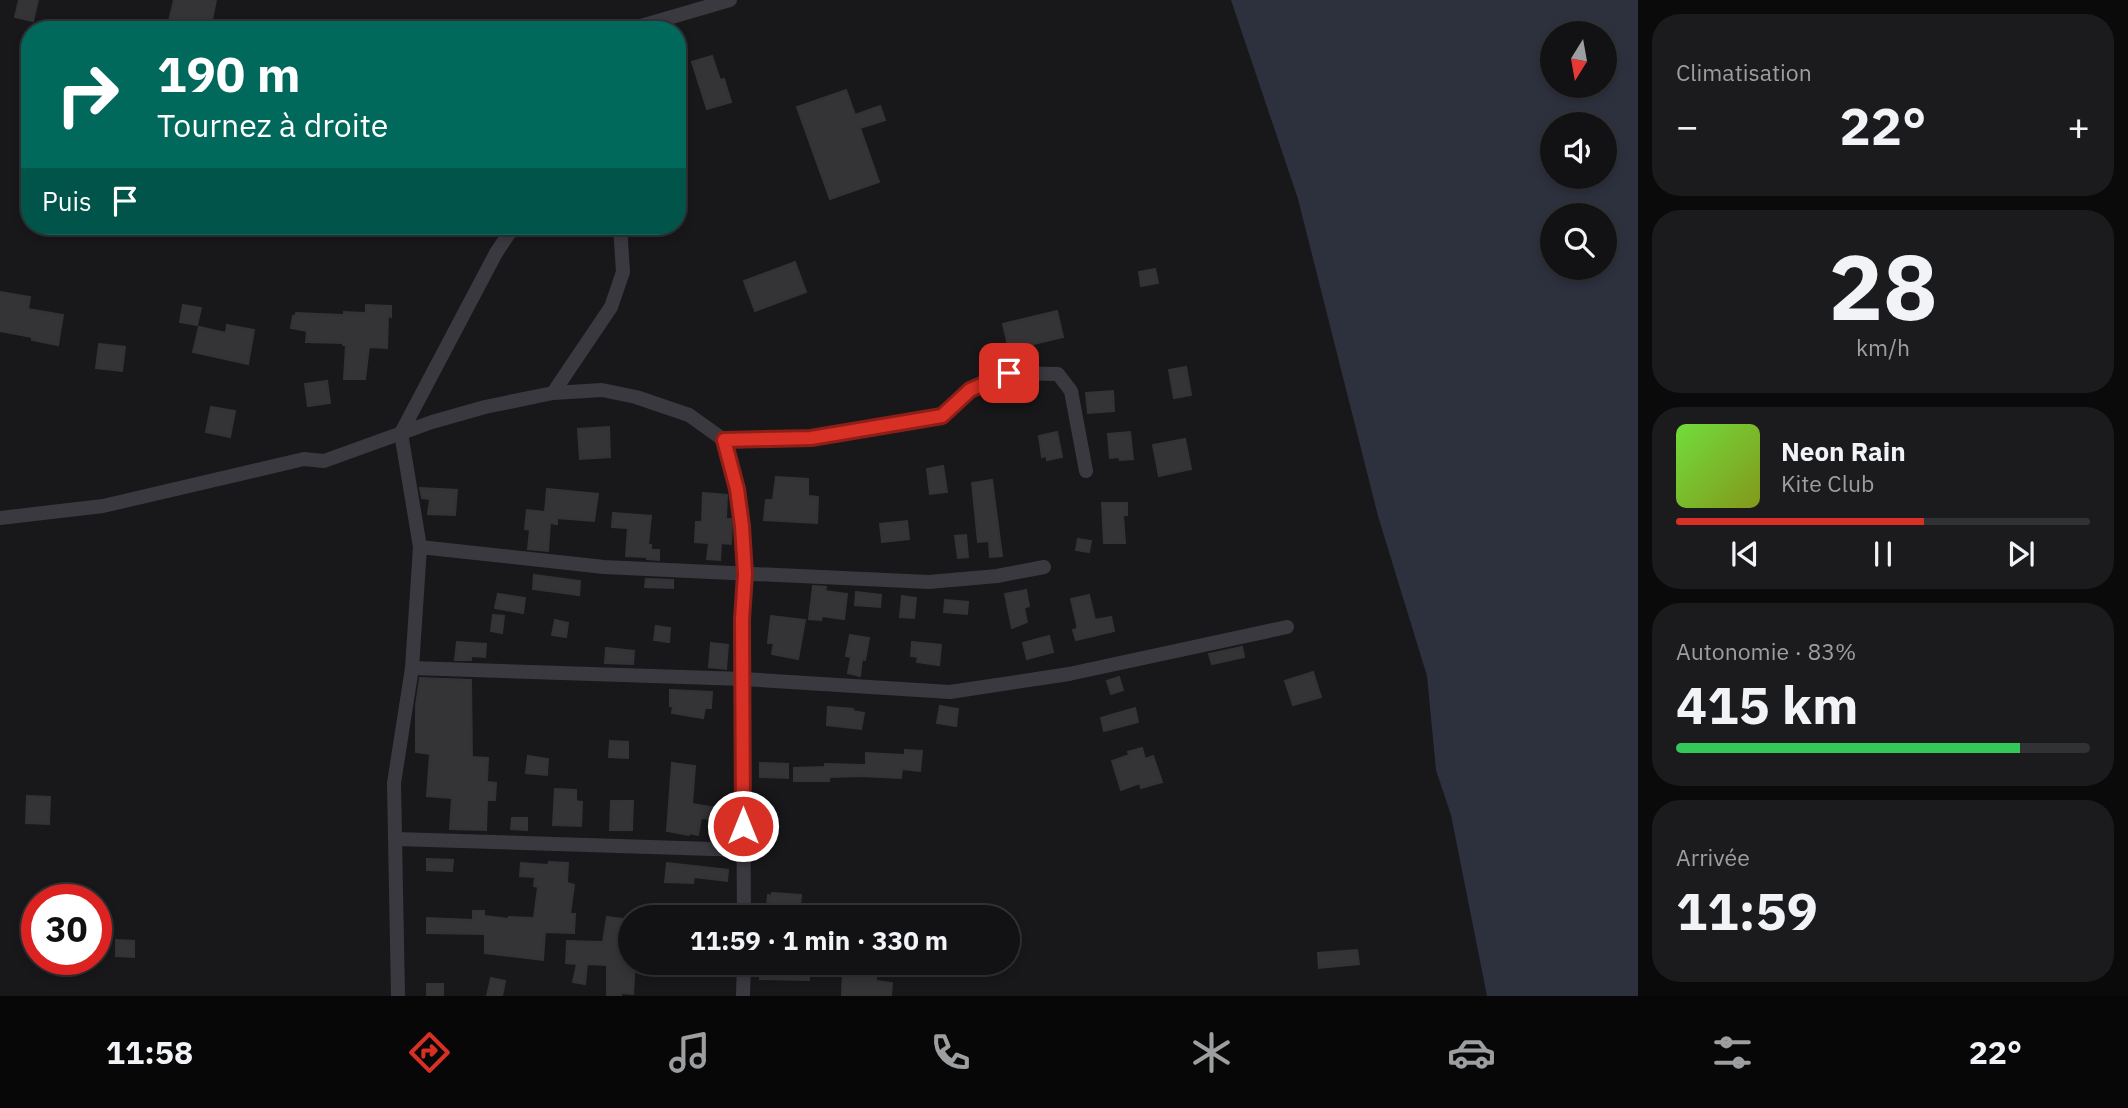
<!DOCTYPE html>
<html lang="fr">
<meta charset="utf-8">
<style>
:root{--surface:#121214;--page:#1b1b1d;--text:#f1f3f6;--muted:#9c9ea0;--line:#313234;--accent:#d93025}
body{margin:0;font-family:"IBM Plex Sans",sans-serif;background:var(--page);color:var(--text);height:100vh;display:flex;flex-direction:column;font-size:26px;white-space:nowrap}
*{box-sizing:border-box;margin:0}
p{font-size:23px;color:var(--muted)}
.icon{flex:none;width:38px;height:38px;fill:none;stroke:currentColor;stroke-width:2;stroke-linecap:round;stroke-linejoin:round}
.map{position:relative;flex:1;overflow:hidden}
.sheet{display:flex;flex-direction:column;gap:14px;padding:14px;background:#0a0a0b;width:490px}
.sheet>*{flex:none}
.guide{position:absolute;left:21px;top:21px;width:665px;height:214px;border-radius:28px;box-shadow:0 4px 10px #0003,0 0 0 2px var(--line);background:#00695c;color:#fff;overflow:hidden}
.needle{width:46px;rotate:191deg}
.controls{position:absolute;left:1540px;top:21px;display:grid;gap:14px}
.controls a{display:grid;place-items:center;width:77px;height:77px;border-radius:50%;background:var(--surface);box-shadow:0 4px 10px #0003,0 0 0 2px var(--line);font-size:35px}
.speed{position:absolute;left:21px;top:884px;display:flex;gap:14px;font-size:35px;font-weight:700;text-align:center}
.speed>*{display:grid;place-content:center;width:91px;height:91px;border-radius:50%;background:var(--surface);box-shadow:0 4px 10px #0003,0 0 0 2px var(--line);line-height:1}
.speed .limit{border:10px solid #d22;background:#fff;color:#111}
.pin{position:absolute;display:grid;place-items:center;width:60px;height:60px;color:#fff;margin:-30px;border-radius:14px;box-shadow:0 4px 10px #0006}
.me{position:absolute;width:77px;margin:-38px;rotate:0deg;stroke-linejoin:round;filter:drop-shadow(0 0 5px #0008)}
.turn{display:flex;align-items:center;gap:24px;height:147px;padding:0 21px;font-size:32px}
.turn .icon{width:91px;height:91px;stroke-width:2.5}
.turn b{display:block;font-size:49px;line-height:60px}
.then{display:flex;align-items:center;height:66px;padding:0 21px;background:#0003;gap:14px;font-size:26px}
.big{font-size:52px;font-weight:800;line-height:1.1}
.sheet .card{flex:1;display:flex;flex-direction:column;justify-content:center;gap:10px;min-width:0;padding:0 24px;border-radius:28px;background:var(--page)}
.sheet .dial{align-items:center;gap:0}
.dial b{font-size:91px;line-height:1}
.song{display:flex;align-items:center;gap:21px}
.cover{width:84px;height:84px;border-radius:10px;background:linear-gradient(135deg,hsl(100 70% 55%),hsl(70 70% 35%))}
.played{height:7px;border-radius:4px;background:linear-gradient(90deg,var(--accent) 60%,var(--line) 60%)}
.keys{display:flex;justify-content:space-around;direction:ltr}
.heat{display:flex;justify-content:space-between;align-items:center;font-size:38px;direction:ltr}
.charge{height:10px;border-radius:5px;background:linear-gradient(90deg,#34c759 83%,var(--line) 0)}
.trip{position:absolute;left:618px;top:905px;width:402px;height:70px;border-radius:35px;background:var(--surface);box-shadow:0 4px 10px #0003,0 0 0 2px var(--line);font-weight:800;line-height:70px;text-align:center}
.tabs{display:flex;height:112px;justify-content:space-around;align-items:center;background:#070708;color:var(--muted)}
.tabs .icon{width:49px;height:49px}
.tabs .active{color:var(--accent)}
.tabs b{font-size:32px;color:var(--text)}
main{display:flex;flex:1;min-height:0}
.map>svg:first-child{display:block}
</style>
<main>
<div class="map">
<svg width="1638" height="996" viewBox="0 0 1638 996">
<rect width="100%" height="100%" fill="#18181a"/>
<!-- water -->
<path fill="#2d313e" fill-rule="evenodd" d="M1231,0h407v996h-151l-36,-181 -15,-45 -9,-94 -49,-160 -80,-317zM1552,33h53v53h-53zM1552,124h53v53h-53zM1552,215h53v53h-53z"/>
<!-- building -->
<path fill="#343336" stroke="#333236" stroke-width="2" d="M19,0h19l-5,21 -18,-4z
M174,0h42l-6,30h-27l-15,-4z
M712,56l8,24 4,-1 7,23 -24,7 -15,-47z
M846,90l9,25 25,-9 5,14 -25,8 19,54 -49,17 -33,-92z
M795,262l11,30 -51,19 -11,-30z
M1155,269l3,14 -17,3 -2,-14z
M0,292l30,5 -2,12 35,6 -5,30 -26,-5v-3l-32,-6z
M183,305l18,3 -4,17 -17,-3z
M366,305l25,1v11l-3,-1 -1,32 -18,-1 -4,32h-21l2,-34h-3v-2l-37,-1 1,-11 -16,-3 2,-12h2l1,-3 48,2v-3l22,1z
M1057,311l6,26 -54,13 -6,-26z
M227,325l27,5 -6,34 -55,-12 6,-25 27,6z
M99,344l26,3 -3,24 -26,-3z
M1186,367l5,28 -17,3 -5,-28z
M327,381l3,22 -22,3 -3,-22z
M1113,391l1,20 -26,2 -2,-20z
M211,407l24,4 -5,26 -24,-5z
M609,427l1,30 -30,2 -2,-30z
M1057,432l5,25 -15,3v-4l-5,1 -3,-21z
M1130,432l3,27 -13,1 -1,-3 -9,1 -2,-24z
M1185,439l6,30 -32,7 -6,-31z
M943,466l4,26 -17,2 -3,-25z
M776,477l32,2v17l10,1 -1,26 -53,-3 2,-20h7z
M992,480l10,76 -12,1 -1,-16 -11,1 -6,-59z
M420,488l37,2 -2,25 -27,-1 2,-15 -8,-1z
M547,489l51,5 -4,27 -37,-3v6l-7,-1 -2,28 -20,-2 2,-19 -5,-1 2,-19 18,2z
M703,493l24,2 -1,24h6l-1,25 -10,-1 -1,17 -13,-1 2,-16 -14,-1 1,-20h6z
M1102,503h25v12h-4l2,28h-21z
M613,513l38,3 -3,29h3v5h8v10l-12,-1v-2l-21,-1 2,-28 -16,-1z
M907,521l2,18 -27,3 -2,-18z
M966,535l2,22 -10,1 -3,-22z
M1078,539l13,2 -2,11 -13,-2z
M534,575l46,6 -1,14 -46,-6z
M646,579l27,1v8l-28,-1z
M813,586l13,1 -1,4 22,3 -3,25 -22,-3 -1,4 -12,-1z
M1026,590l3,16 -5,2 3,14 -15,6 -7,-34z
M856,592l25,3 -1,12 -25,-2z
M498,594l27,4 -2,15 -28,-5z
M1089,595l6,25 16,-3 3,14 -38,9 -3,-10 4,-1v-4l-6,-26z
M902,596l14,2 -2,20 -14,-1z
M945,600l23,2 -1,12 -23,-2z
M493,615l11,1 -2,17 -11,-2z
M771,616l34,4 -7,39 -26,-5 2,-11h-6z
M555,620l13,3 -2,14 -14,-2z
M656,626l14,2 -1,14 -15,-2z
M850,635l19,3 -4,22 -3,-1 -2,17 -12,-3 3,-16 -5,-1z
M1049,636l4,16 -26,7 -4,-16z
M457,642l29,2 -1,13 -14,-1v4h-16z
M912,642l29,3 -2,20 -22,-3 1,-5 -7,-1z
M711,643l17,2 -2,24 -17,-2z
M1242,647l2,10 -32,7 -3,-10z
M606,648l28,3 -1,13 -28,-1z
M1313,672l8,25 -28,8 -8,-24z
M1119,677l4,13 -12,4 -4,-13z
M420,678l51,2 1,77 16,1 -1,24 9,1 -1,17h-8l-1,30 -36,-1 2,-31 -25,-2 3,-42 -14,-2v-47z
M670,690l42,2 -1,16h-6l-2,10 -31,-5 1,-7h-3z
M940,706l18,3 -2,17 -19,-3z
M828,707l25,2 -1,2 12,2 -3,16 -34,-4z
M1135,708l3,14 -34,9 -3,-13z
M610,741l18,1v16l-19,-1z
M1142,748l3,11 8,-3 9,26 -21,6 -1,-5 -19,7 -9,-29 17,-6 -1,-3z
M905,750l17,1 -2,20 -18,-2 -1,9 -40,-2 -32,1v4h-35v-13l31,-1v-3l41,1v-12l39,2z
M528,756l20,3 -1,16 -21,-2z
M672,763l23,3 -3,38 25,4 -2,11 -14,-1 -3,17 -8,-2 -1,2 -22,-4z
M760,763l28,1v14l-28,-1z
M555,789l21,1v11l6,1 -1,24 -28,-1z
M27,796l23,1 -1,27 -23,-1z
M611,801h22l-1,29h-22z
M512,818h15v12l-16,-1z
M427,859l26,1 -1,11 -25,-1z
M549,862l19,1 -1,20 7,2 -4,29h5l-1,19 -29,-1 -2,28 -58,-7v-19l-58,-1v-15l46,2v-9h11v5l25,3v-2l25,1 4,-31 -4,-1 1,-9 -15,-1 1,-13 27,2z
M667,863l61,7 -1,11 -33,-4 -1,6 -28,-1z
M772,893l29,2 -2,22h-13v-9l-19,-1 1,-12 4,1z
M607,917l23,3v42h5l-2,32 -12,-1v3h-14v-31l-20,-1 -2,20 -12,-2 4,-18 -11,-1 1,-22 36,1z
M116,940l18,1v16l-18,-1z
M1357,950l2,14 -40,4 -1,-15z
M760,962h50l-1,18 -49,-1z
M861,962h15v19l16,2 -1,13h-49l1,-26 18,1z
M491,978l14,3 -3,15h-15z
M427,984h16v12h-16z"/>
<g fill="none" stroke-linecap="round" stroke-linejoin="round">
<!-- street -->
<path stroke="#3a393f" stroke-width="14" d="M627,30l103,-30
M553,393l58,-86 12,-35 -3,-46
M724,440c5,16 10,32 13,48 9,43 8,87 5,131l2,298
M0,518l103,-12 201,-47 20,2 108,-39 53,-15 68,-14 49,-3 34,7 53,18 35,25 87,-2 131,-22 28,-26 39,-17 49,1 13,17 15,80
M420,547l184,20 325,15 68,-6 47,-9
M412,668l331,11 207,13 119,-18 218,-47
M396,839l348,11
M398,996l-4,-213 18,-115 8,-121 -19,-114 95,-180 18,-27
M743,996l1,-34"/>
</g>
<g fill="none" stroke-linecap="round" stroke-linejoin="round">
<defs>
<path id="route" d="M743,826l-1,-207 3,-45 -3,-48 -5,-37 -13,-49 87,-2 131,-22 28,-26 39,-17"/>
</defs>
<!-- route casing -->
<use href="#route" stroke="#8d1f18" stroke-width="18"/>
<!-- route -->
<use href="#route" stroke="#d93025" stroke-width="12"/>
</g>
</svg>
<div class="controls">
<a><svg class="needle" viewBox="-14 -14 28 28"><path d="M0-13l5 13h-10z" fill="#e53935"/><path d="M0 13l5-13h-10z" fill="#9c9ea0"/></svg></a>
<a><svg class="icon" aria-label="sound" viewBox="0 0 24 24"><path d="M4 9h4l5-4v14l-5-4H4zM17 9q2 3 0 6"/></svg></a>
<a><svg class="icon" aria-label="search" viewBox="0 0 24 24"><circle cx="10" cy="10" r="6"/><path d="M15 15l6 6"/></svg></a>
</div>
<div class="speed"><div class="limit">30</div></div>
<div class="pin" style="left:1009px;top:373px;background:#d93025"><svg class="icon" aria-label="arrive" viewBox="0 0 24 24"><path d="M6 21V4h12l-3 4 3 4H6"/></svg></div>
<svg class="me" style="left:743px;top:826px" viewBox="-20 -20 40 40"><circle r="17" fill="#d93025" stroke="#fff" stroke-width="3"/><path d="M0-11L8 9 0 5-8 9z" fill="#fff"/></svg>
<div class="trip">11:59 · 1 min · 330 m</div>
<div class="guide">
<div class="turn"><svg class="icon" aria-label="right" viewBox="0 0 24 24"><path d="M7 20v-9h11M14 6l5 5-5 5"/></svg><div><b>190 m</b>Tournez à droite</div></div>
<div class="then">Puis<svg class="icon" aria-label="arrive" viewBox="0 0 24 24"><path d="M6 21V4h12l-3 4 3 4H6"/></svg></div>
</div>
</div>
<section class="sheet">
<div class="card"><p>Climatisation</p>
<div class="heat"><a>−</a><b class="big">22°</b><a>+</a></div>
</div>
<div class="card dial"><b>28</b><p>km/h</p></div>
<div class="card">
<div class="song"><i class="cover"></i><div><b>Neon Rain</b><p>Kite Club</p></div></div>
<div class="played"></div>
<div class="keys"><svg class="icon" aria-label="previous" viewBox="0 0 24 24"><path d="M18 5L8 12l10 7zM5 5v14"/></svg><svg class="icon" aria-label="pause" viewBox="0 0 24 24"><path d="M8 5v14M16 5v14"/></svg><svg class="icon" aria-label="next" viewBox="0 0 24 24"><path d="M6 5l10 7-10 7zM19 5v14"/></svg></div>
</div>
<div class="card"><p>Autonomie · 83%</p><b class="big">415 km</b><div class="charge"></div></div>
<div class="card"><p>Arrivée</p><b class="big">11:59</b></div>
</section>
</main>
<nav class="tabs">
<b>11:58</b>
<svg class="icon active" aria-label="directions" viewBox="0 0 24 24"><path d="M12 3l9 9-9 9-9-9zM9 14v-3h6M13 9l2 2-2 2"/></svg>
<svg class="icon" aria-label="music" viewBox="0 0 24 24"><path d="M9 18V5l10-2v13"/><circle cx="6" cy="18" r="3"/><circle cx="16" cy="16" r="3"/></svg>
<svg class="icon" aria-label="phone" viewBox="0 0 24 24"><path d="M5 4h4l2 5-3 2q2 4 5 5l2-3 5 2v4C11 20 4 13 5 4z"/></svg>
<svg class="icon" aria-label="climate" viewBox="0 0 24 24"><path d="M12 3v18M4 7l16 10M4 17L20 7"/></svg>
<svg class="icon" aria-label="car" viewBox="0 0 24 24"><path d="M5 17H2v-5l4-1 3-4h7l3 4 3 1v5h-3M9 17h6M6 11h13"/><circle cx="7" cy="17" r="2"/><circle cx="17" cy="17" r="2"/></svg>
<svg class="icon" aria-label="filters" viewBox="0 0 24 24"><path d="M4 7h16M4 17h16"/><circle cx="9" cy="7" r="2"/><circle cx="15" cy="17" r="2"/></svg>
<b>22°</b>
</nav>
